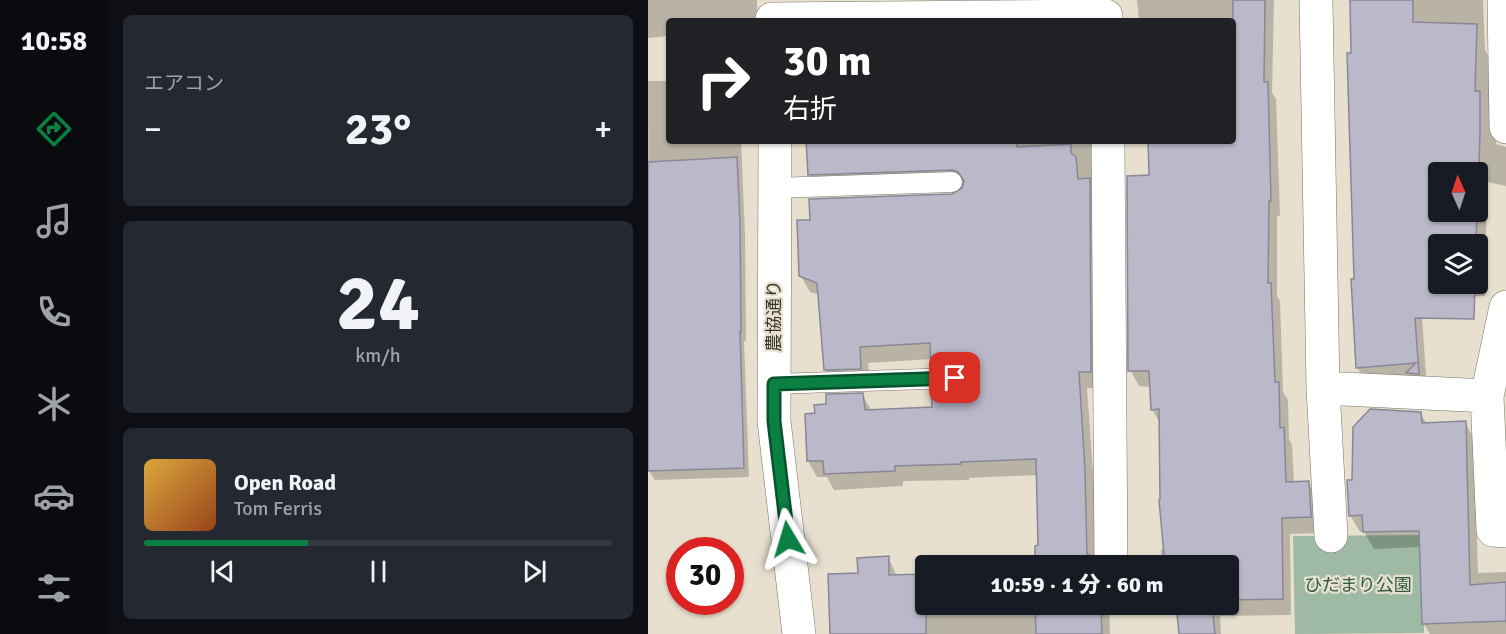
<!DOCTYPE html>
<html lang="ja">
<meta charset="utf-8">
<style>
:root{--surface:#171b24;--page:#242831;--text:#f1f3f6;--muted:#9ea1a6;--line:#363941;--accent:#0b8043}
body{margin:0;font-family:Signika,"Noto Sans JP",sans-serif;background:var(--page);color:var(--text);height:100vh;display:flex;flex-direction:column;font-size:22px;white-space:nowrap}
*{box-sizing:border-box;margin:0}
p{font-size:20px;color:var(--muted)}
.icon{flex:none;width:33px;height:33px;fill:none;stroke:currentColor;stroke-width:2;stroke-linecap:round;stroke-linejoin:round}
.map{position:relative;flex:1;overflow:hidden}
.details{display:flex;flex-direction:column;gap:15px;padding:15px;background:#0d0f14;width:540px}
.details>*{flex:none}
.guide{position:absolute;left:18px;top:18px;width:570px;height:126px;border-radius:6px;box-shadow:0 2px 4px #0004;background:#202124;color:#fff;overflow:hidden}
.needle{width:39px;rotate:357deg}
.fabs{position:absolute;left:780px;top:162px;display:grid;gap:12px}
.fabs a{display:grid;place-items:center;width:60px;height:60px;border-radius:6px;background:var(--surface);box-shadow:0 2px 4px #0004;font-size:30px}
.speed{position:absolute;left:18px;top:537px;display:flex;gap:12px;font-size:30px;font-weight:700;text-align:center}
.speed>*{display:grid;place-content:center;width:78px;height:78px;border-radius:50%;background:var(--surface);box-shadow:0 2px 4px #0004;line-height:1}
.speed .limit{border:9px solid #d22;background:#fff;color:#111}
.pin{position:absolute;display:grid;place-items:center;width:51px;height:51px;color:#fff;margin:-26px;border-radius:12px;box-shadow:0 3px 9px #0006}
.me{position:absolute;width:66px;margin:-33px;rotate:353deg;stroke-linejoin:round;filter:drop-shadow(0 0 4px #0008)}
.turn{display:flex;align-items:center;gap:21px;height:126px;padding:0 18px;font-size:27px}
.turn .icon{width:78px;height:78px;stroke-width:2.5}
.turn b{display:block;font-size:42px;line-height:51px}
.big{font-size:45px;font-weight:800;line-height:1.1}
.details .widget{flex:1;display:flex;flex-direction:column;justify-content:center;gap:9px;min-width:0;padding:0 21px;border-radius:9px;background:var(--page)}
.details .dial{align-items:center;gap:0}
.dial b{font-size:78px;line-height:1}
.song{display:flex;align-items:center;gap:18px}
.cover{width:72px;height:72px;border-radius:9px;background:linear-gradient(135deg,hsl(40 70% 55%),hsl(20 70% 35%))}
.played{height:6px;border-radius:3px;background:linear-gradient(90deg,var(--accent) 35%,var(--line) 35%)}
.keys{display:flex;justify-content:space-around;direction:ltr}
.heat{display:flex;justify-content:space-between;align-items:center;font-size:33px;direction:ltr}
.trip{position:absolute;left:267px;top:555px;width:324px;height:60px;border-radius:6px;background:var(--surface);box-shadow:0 2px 4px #0004;font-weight:800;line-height:60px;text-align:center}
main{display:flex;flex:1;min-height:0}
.tab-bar{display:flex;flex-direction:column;width:108px;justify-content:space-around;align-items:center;background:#090b0e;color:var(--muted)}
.tab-bar .icon{width:42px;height:42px}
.tab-bar .on{color:var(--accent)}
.tab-bar b{font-size:27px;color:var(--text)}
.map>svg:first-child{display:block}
</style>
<main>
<nav class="tab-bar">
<b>10:58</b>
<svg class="icon on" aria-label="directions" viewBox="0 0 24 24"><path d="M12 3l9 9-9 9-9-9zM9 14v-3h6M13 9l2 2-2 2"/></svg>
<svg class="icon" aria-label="music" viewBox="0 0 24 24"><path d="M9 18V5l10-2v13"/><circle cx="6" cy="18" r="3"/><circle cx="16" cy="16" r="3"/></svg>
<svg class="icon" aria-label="phone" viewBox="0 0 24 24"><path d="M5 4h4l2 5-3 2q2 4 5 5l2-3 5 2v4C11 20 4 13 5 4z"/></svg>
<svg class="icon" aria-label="climate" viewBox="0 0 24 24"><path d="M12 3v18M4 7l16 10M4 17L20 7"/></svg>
<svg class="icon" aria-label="car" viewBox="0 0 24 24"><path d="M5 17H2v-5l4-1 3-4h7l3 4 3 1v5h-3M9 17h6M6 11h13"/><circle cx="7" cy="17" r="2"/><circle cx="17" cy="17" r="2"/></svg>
<svg class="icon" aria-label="filters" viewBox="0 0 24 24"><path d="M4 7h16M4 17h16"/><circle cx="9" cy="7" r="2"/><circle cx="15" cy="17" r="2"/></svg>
</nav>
<section class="details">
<div class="widget"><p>エアコン</p>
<div class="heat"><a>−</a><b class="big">23°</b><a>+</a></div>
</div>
<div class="widget dial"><b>24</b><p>km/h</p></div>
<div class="widget">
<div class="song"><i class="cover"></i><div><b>Open Road</b><p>Tom Ferris</p></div></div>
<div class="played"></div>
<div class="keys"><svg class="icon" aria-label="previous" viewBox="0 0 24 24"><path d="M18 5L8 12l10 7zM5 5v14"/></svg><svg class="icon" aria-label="pause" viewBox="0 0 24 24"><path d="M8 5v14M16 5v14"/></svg><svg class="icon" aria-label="next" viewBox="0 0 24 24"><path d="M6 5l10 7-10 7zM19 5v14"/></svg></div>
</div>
</section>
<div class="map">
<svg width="858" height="634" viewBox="0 0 858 634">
<rect width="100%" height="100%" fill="#e7e0cf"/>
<!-- park -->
<path fill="#9eb9a4" d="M776,535v98l-129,1 -2,-98z"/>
<!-- shadow -->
<path fill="#0003" fill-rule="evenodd" d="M0,0h109v21h-88v15l-21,2z
M489,0h137l-2,93 4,6 4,117h-3v80l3,5 3,91 5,8 1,39 3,6 2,38h14l10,16 2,34 -30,1 1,81 -71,1 1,18h-40l-3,-30h50v-38h-66l-1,-17h4l-5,-126 -8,-14 -1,-22 -12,-1 -9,-16 20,-194v-35h83v-120h-94z
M703,0h132l2,50 10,18 1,76 10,3v39l-19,-4 -2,114h-15l-48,20 5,74 -60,-6 -10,-17zM790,172h40v40h-40zM790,244h40v40h-40z
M0,81h21v60h72l4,93 1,107h-2l5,136 -94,3 -6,-9z
M160,141h283l8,247h-12l7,100 1,78h-59l3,-19 -1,-72 -69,3v2l-66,1v5l-69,4 -7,-13h-10l-9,-16 -2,-46h10l12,-9 34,-11 10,16 61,-3 28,-18 8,-7h-27l-10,-17v-7l-64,4 2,22 -36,1 -9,-16 -6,-75 -9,-3 -9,-16 11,-55 141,-26 11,-9 -145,5 -10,-17z
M772,413l7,11 38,-2 9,17 4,134 28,-1v62h-76l-6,-10 -3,-77 -47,2 -10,-17h-4l-10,-17 3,-34z
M240,557l9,19 29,28h183l1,30h-278l27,-60z"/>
<!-- building -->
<path fill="#bbb9c9" stroke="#898797" stroke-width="1.5" d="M585,0h32l-1,82h4l3,119h-2l-1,82h3l4,99h4l1,46 4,-1 2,55 23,-1 2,36 -29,1 1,81 -55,1v-34h-63l-6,-66 1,-1 -1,-90 -8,1 -2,-39h-21l-1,-195 22,-1 -1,-34h85z
M702,0h63v22l64,2 -2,67h5v44l-2,60v-23h-40v40h39l-1,32h-38v40h37l-1,35 -59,-1 4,56 -13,-1 10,-10 -60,5 -5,-89h3l-7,-226h4z
M158,141h211v6l54,-3v9l5,4 2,22 12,-1 1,194h-12l6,99 2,84h2v8h3v3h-57v-20l3,-1 -2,-86 -75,3v2l-66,2v5l-71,3 -1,-13h-16l-2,-47 10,-1 -1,-8 12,-1v-10l37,-1 2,17 67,-3 -1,-16 30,-3 4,-4 2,-6 -2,-7 -5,-4h-29l-1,-24 -70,4 1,22 -37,1 -7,-87 -18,-7 -2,-56h13l-1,-21 143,-5 10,-6 2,-7 -6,-9 -6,-2 -144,5z
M89,157l3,66 1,109h-1l4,136 -96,3v-309z
M722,409l51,3 1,11 44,-2 4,164 36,-3v39l-84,3 -3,-93 -56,1 -1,-17 -13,1 -2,-36h5l1,-53z
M241,556v19l37,-1v60h-96l-2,-60 30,-1 -1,-15z
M387,604h66l1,30h-66z
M528,604h36l3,30h-36z"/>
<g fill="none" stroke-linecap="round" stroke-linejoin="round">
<defs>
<path id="service" d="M127,188l177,-6
M126,384l181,-6"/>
<path id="minor" d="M668,0l7,388 8,148
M856,0l2,127
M124,19l334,-3
M127,141l-1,280 25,213
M460,141l3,425
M858,307l-19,89 6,134 13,1
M675,388l164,8"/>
</defs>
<!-- service casing -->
<use href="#service" stroke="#787263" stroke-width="21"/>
<!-- minor casing -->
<use href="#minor" stroke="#787263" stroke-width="34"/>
<!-- service -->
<use href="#service" stroke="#fff" stroke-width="20"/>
<!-- minor -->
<use href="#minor" stroke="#fff" stroke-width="33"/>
</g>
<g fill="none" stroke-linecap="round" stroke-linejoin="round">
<defs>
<path id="route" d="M140,539l-14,-118v-37l181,-6"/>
</defs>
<!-- route casing -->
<use href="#route" stroke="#07532c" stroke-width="15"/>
<!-- route -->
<use href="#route" stroke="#0b8043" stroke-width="10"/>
</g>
<g text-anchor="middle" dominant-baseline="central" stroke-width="4.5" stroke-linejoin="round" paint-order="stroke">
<!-- street labels -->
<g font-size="18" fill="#36342d" stroke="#e7e0cf">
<text transform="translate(126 316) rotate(-90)">農協通り</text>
</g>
<!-- park labels -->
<g font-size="18" fill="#2e5c3c" stroke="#e7e0cf">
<text x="710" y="585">ひだまり公園</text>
</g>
</g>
</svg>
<div class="fabs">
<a><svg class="needle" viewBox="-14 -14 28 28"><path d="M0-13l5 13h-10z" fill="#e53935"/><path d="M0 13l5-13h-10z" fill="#9ea1a6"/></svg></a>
<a><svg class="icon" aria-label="layers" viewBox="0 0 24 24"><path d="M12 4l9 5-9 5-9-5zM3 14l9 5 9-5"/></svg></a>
</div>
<div class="speed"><div class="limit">30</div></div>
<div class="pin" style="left:307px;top:378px;background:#d93025"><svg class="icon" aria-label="arrive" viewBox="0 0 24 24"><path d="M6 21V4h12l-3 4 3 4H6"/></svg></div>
<svg class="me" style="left:140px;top:539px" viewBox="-20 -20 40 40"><path d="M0-17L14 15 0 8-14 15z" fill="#0b8043" stroke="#fff" stroke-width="4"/></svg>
<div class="trip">10:59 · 1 分 · 60 m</div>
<div class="guide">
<div class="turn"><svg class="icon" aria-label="right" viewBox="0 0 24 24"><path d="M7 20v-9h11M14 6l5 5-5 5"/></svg><div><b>30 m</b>右折</div></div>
</div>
</div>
</main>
